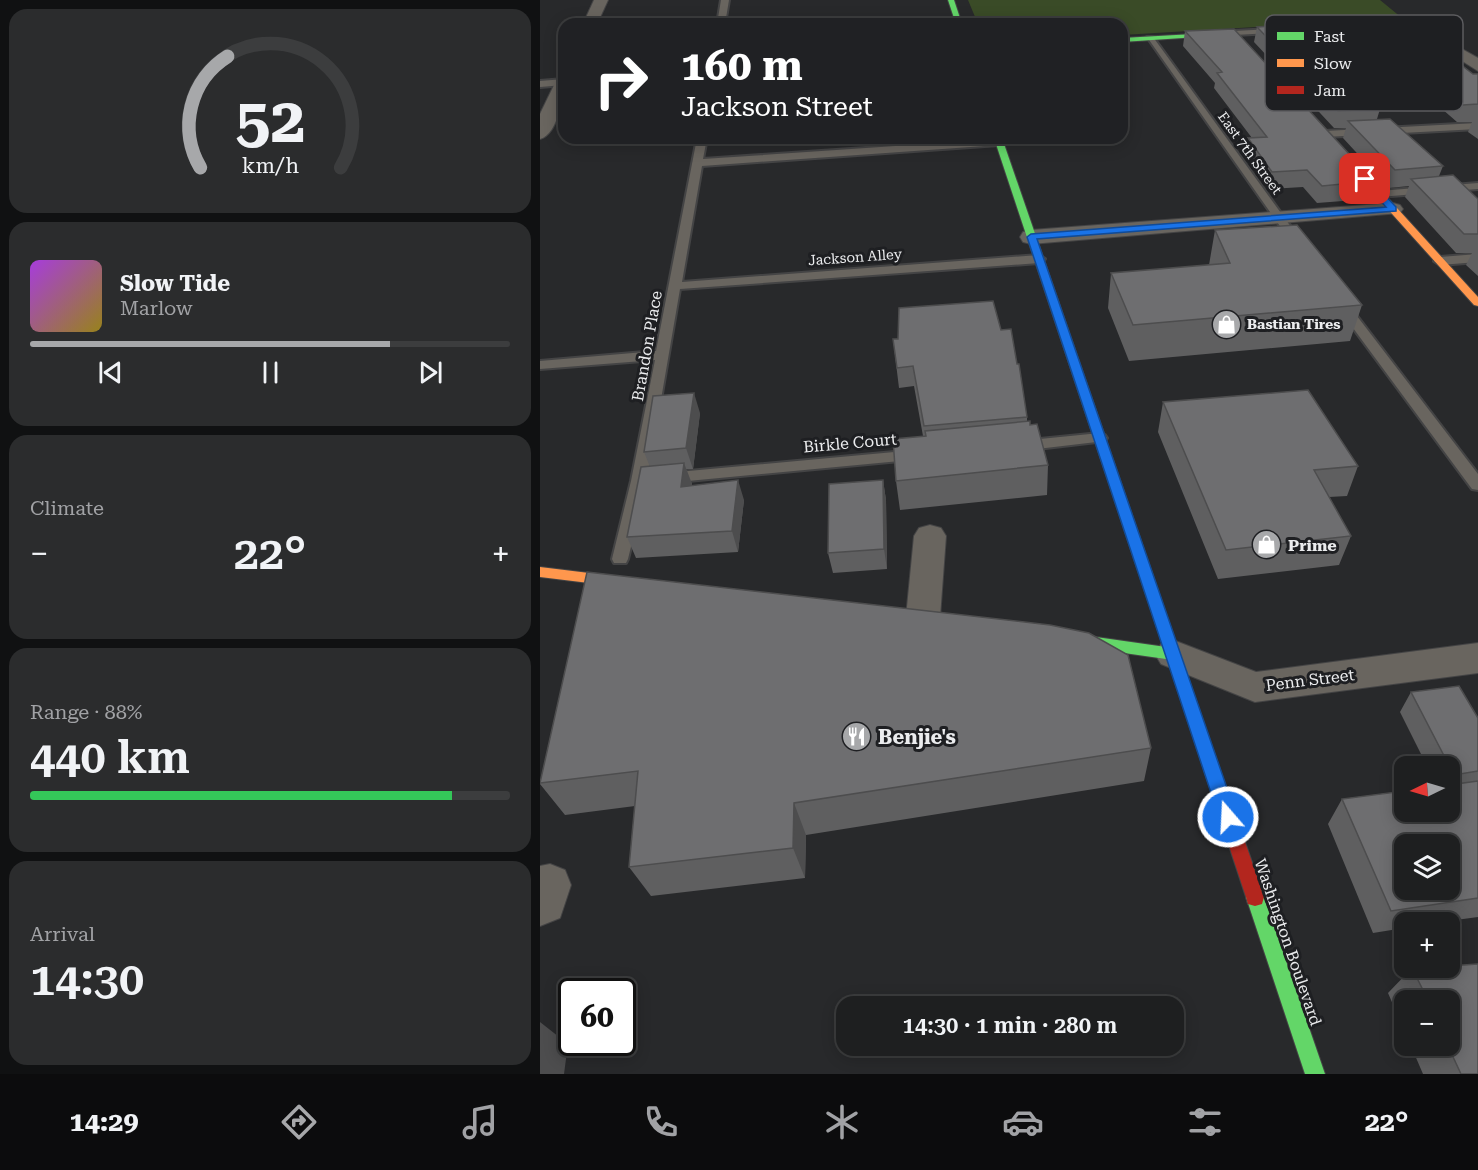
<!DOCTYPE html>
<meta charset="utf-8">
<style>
:root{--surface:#1e1f20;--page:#2b2c2d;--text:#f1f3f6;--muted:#a1a2a5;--line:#3c3d3e;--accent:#a7a8aa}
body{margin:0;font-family:"Roboto Serif",serif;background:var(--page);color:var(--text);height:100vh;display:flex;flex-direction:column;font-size:22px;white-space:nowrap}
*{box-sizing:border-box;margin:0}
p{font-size:20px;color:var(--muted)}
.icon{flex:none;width:33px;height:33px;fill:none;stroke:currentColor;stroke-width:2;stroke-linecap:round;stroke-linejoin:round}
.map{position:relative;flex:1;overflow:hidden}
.drawer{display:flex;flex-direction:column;gap:9px;padding:9px;background:#101112;width:540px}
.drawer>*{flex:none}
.guide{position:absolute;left:18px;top:18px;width:570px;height:126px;border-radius:18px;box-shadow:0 3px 15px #0003,0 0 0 2px var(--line);background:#202124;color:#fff;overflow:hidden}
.needle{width:39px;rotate:265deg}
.controls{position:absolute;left:854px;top:756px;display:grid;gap:12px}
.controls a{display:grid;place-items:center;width:66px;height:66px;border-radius:12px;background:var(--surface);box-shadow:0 3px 15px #0003,0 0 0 2px var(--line);font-size:30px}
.speed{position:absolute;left:18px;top:978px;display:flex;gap:12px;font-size:30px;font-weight:700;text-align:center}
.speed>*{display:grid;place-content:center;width:78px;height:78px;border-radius:50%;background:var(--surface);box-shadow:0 3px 15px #0003,0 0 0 2px var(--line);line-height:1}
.speed .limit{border:3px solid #111;border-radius:9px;background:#fff;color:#111}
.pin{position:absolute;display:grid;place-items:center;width:51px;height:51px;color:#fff;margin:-26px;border-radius:12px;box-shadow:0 3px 9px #0006}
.me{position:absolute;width:66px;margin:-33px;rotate:341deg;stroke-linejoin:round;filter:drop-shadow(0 0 4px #0008)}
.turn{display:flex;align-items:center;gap:21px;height:126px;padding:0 24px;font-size:27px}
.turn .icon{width:78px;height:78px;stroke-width:2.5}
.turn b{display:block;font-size:42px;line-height:51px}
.big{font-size:45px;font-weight:600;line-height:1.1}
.drawer .widget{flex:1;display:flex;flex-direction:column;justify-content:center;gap:9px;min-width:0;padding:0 21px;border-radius:18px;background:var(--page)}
.drawer .dial{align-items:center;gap:0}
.dial svg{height:156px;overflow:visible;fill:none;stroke:var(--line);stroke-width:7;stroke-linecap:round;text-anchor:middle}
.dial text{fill:var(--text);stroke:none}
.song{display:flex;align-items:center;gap:18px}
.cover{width:72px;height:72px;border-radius:9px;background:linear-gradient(135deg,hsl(280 70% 55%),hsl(50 70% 35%))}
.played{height:6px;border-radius:3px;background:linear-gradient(90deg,var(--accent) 75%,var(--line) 75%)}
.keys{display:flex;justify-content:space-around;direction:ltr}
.heat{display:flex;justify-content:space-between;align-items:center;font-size:33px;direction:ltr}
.charge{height:9px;border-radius:4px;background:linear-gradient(90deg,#34c759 88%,var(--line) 0)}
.trip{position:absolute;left:296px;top:996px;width:348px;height:60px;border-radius:18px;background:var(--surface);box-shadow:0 3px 15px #0003,0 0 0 2px var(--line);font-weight:600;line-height:60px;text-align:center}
.tab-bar{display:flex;height:96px;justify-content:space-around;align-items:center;background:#0c0c0d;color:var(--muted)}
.tab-bar .icon{width:42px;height:42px}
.tab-bar .selected{color:var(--accent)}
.tab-bar b{font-size:27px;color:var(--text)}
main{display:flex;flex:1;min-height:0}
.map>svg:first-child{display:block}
</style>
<main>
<section class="drawer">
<div class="widget dial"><svg viewBox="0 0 100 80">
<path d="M14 69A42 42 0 1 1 86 69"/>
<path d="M14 69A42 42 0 0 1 28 12" stroke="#a7a8aa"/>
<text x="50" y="56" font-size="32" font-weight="700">52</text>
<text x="50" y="72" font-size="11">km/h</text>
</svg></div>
<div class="widget">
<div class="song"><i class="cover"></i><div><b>Slow Tide</b><p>Marlow</p></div></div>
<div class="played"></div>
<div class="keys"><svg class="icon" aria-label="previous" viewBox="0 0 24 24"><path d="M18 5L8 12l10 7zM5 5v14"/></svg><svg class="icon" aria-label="pause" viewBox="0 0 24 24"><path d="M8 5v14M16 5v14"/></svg><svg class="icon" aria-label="next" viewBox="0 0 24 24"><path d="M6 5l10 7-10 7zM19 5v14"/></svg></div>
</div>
<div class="widget"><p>Climate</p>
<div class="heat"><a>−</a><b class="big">22°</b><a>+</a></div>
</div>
<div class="widget"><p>Range · 88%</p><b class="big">440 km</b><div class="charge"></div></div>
<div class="widget"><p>Arrival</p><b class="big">14:30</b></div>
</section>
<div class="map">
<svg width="938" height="1074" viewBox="0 0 938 1074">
<rect width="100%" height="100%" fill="#28292b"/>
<!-- green -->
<path fill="#3a4b27" d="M428,0h412l22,18 -280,17v-11h-144z"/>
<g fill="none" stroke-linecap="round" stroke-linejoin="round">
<defs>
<path id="lane" d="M181,0h8l-4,24h-8z
M873,22l18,6 35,26 -7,2 -34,-24 -13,-6 -178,9 -4,-2 4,-2z
M607,37h6l149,205v4h-8z
M24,79v6l-24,2v-6z
M938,123v6l-153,8 -5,-3 5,-3z
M157,138h10l-4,21 296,-20 5,3 -5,3 -297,21 -20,116 357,-27 6,4 -6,4 -359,26 -33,192 -19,78 -2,4h-12l-2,-4 19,-78 24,-121 -115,9v-8l116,-10z
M938,183v6l-99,8 -5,-3 5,-3z
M938,254v8l-38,3 -6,-4 6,-4z
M803,302l4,1 131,171v16l-6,-1 -133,-180v-6z
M560,433l5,2 2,3 -2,3 -85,10 -7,-5 7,-5z
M376,450l8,5 -3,4 -254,24 -8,-5 8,-5z"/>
<path id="street" d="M54,0h14l-11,24h-14z
M922,49l16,9v13l-22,-14 -2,-3z
M24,76c0,17 -5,58 -24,63v-25l16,-33z
M853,203l7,2 3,4 -3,4 -369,31 -8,-2 -3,-5 3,-5 8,-2z
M390,525l11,3 5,8 -6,81 -5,10 -12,3 -12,-3 -5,-10 8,-81 5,-8z
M633,640l83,32 222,-29v30l-223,29 -94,-38 -6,-10 6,-10z
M10,864l15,6 6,15 -11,33 -20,8v-60z"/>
<path id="fast" d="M408,0h6l8,24h-6z
M690,32l-2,3 -106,7v-4z
M454,138h8l169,490 -2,4 -5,2 -5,-2 -2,-4z
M528,633l105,15 5,2 3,4 -3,4 -5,2 -105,-15 -5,-2 -2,-4 2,-4z
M715,888l7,2 2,7 61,177h-20l-59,-177 2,-7z"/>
<path id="slow" d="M800,152h6l132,145v9l-4,-1 -134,-149z
M0,567l90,11 5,1 2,4 -2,4 -5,1 -90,-11z"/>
<path id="jam" d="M624,622l5,2 2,4 93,269 -2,7 -7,2 -7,-2 -2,-7 -89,-269 2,-4z"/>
</defs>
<!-- lane casing -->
<use href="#lane" stroke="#444445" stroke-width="4"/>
<!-- street casing -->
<use href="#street" stroke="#444445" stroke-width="2"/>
<!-- fast casing -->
<use href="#fast" stroke="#444445" stroke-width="2"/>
<!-- slow casing -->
<use href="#slow" stroke="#444445" stroke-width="2"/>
<!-- jam casing -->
<use href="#jam" stroke="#444445" stroke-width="2"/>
<!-- lane -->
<use href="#lane" fill="#69655f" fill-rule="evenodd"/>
<!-- street -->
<use href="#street" fill="#69655f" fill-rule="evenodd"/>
<!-- fast -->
<use href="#fast" fill="#63d668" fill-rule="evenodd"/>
<!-- slow -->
<use href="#slow" fill="#ff974d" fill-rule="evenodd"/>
<!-- jam -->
<use href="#jam" fill="#b3261e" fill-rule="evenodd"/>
</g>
<!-- wall -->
<path fill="#5f5f60" d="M828,25l105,49h5v65l-10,-7 4,-10h-15l-93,-81z
M717,27l123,82 -3,10 66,47 -4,10 39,23v77l-12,-11 6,-12h-16l-51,-56 4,-11 -20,2 -46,-50 3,-10h-12l-80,-86z
M645,31l189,150 -5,18 -52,4 -14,-16 -35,2 -23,-34 3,-17h4l-38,-50 1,-5 -32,-37z
M675,230l147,75 -12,36 -221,20 -21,-53 3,-35 98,-8z
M461,330l16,34 10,53v5l3,3 18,40 -1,30 -147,15 -4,-29 27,-45 -9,-50 -15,2 -6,-49z
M623,402l195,64 -11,30 -18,1 22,39 -12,29 -121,14 -60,-147z
M160,413l-7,56h-7l6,15 -1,2 53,14 -6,52 -102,6 -9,-21 23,-70 -6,-15z
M343,480l3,20 1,69 -54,4 -5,-20z
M47,572l564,176 -7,33 -338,54 -1,43 -154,18 -22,-29 6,-61 -70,9 -25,-31z
M871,692l67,26v199l-37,5h-37v6l-31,5 -45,-109 14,-25 107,13v-46h-22l-27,-54z
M938,964v110h-55l-12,-28h38v-46h-45v30l-16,-37 24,-25h37v-2z"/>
<!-- shaded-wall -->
<path fill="#4d4d4e" d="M154,393l6,20 -7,56 -7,-21z
M144,463l8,21 -3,23 -8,-20z
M198,480l6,20 -6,52 -6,-21z
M343,480l3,20 1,69 -3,-20z
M254,803l12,32 -1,43 -12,-30z
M0,1022l28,22 -4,30h-24z"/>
<!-- building -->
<path fill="#6e6e70" stroke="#4d4d4e" stroke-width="1.5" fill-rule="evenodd" d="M834,19h28l71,55h5v30l-15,1 -95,-80z
M747,25l93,84 -42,2 -81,-84z
M694,29l140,152 -52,5 -15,-16 -35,2 -24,-34 19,-1 -50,-64 5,-1 -37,-41z
M850,119l53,47 -48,4 -47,-49z
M913,175l25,24v35h-14l-53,-55z
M757,225l65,80 -229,20 -22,-52 119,-10 -15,-33z
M453,301l8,29 10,-1 6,35h2l8,53 -103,9 -11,-60 -16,2 -4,-29h5l1,-31z
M768,390l50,76 -44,4 37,66 -125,14 -63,-148z
M154,393l-8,55 -42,4 9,-56z
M490,421v4l7,-1 11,41 -152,16 -3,-42 33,-3 -1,-5z
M144,463l-3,24 57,-7 -6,51 -105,6 14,-70z
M343,480l1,69 -56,4 1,-69z
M47,572l463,53 39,8 39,22 23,93 -357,55 -1,45 -164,19 9,-96 -98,12z
M919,686l19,32v53l-24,4 -43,-83z
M938,781v117l-87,13 -49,-112 62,-8v21h45v-27zM864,844h45v46h-45z
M938,964v110h-17l-13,-28h1v-46h-21l-16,-32h37v-2z"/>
<!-- route -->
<path fill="#1a73e8" stroke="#114b97" stroke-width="1.5" d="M822,177h6l28,30v4l-359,28 200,578 -3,6 -6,3 -6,-3 -3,-6 -192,-580 4,-3 355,-27 -24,-26z"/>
<!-- icons -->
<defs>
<symbol id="shop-disc" viewBox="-11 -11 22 22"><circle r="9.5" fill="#a7a8aa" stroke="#1e1f22"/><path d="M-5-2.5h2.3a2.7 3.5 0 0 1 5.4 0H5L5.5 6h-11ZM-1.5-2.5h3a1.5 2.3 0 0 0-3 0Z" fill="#fff"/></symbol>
<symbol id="restaurant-disc" viewBox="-11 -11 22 22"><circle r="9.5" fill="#a7a8aa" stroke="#1e1f22"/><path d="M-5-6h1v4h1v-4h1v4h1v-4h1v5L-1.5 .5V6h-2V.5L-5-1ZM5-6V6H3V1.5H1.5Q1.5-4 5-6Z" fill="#fff"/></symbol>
</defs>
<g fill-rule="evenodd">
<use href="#shop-disc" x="670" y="308" width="33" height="33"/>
<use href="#shop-disc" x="710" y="528" width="33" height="33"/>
<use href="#restaurant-disc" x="300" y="720" width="33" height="33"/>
</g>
<g text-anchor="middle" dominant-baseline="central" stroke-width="6" stroke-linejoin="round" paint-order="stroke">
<!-- far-street labels -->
<g font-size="14" fill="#ebecee" stroke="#1e1f22">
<text transform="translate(710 153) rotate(54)">East 7th Street</text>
<text transform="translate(315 257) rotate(-4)">Jackson Alley</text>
</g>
<!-- far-poi labels -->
<g font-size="14" font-weight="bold" fill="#ebecee" stroke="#1e1f22" text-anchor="start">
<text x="707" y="324">Bastian Tires</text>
</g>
<!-- street labels -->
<g font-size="16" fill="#ebecee" stroke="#1e1f22">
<text transform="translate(107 346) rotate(-80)">Brandon Place</text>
<text transform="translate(310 443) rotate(-5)">Birkle Court</text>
<text transform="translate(770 680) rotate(-7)">Penn Street</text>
<text transform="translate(748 942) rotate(71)">Washington Boulevard</text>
</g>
<!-- poi labels -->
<g font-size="16" font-weight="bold" fill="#ebecee" stroke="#1e1f22" text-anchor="start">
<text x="748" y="545">Prime</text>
</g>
<!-- near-poi labels -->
<g font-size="20" font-weight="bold" fill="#ebecee" stroke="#1e1f22" text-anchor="start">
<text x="338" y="737">Benjie's</text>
</g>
</g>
<!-- legend -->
<rect x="725" y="15" width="198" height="96" rx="9" fill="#1e1f22" stroke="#5c5c5f" stroke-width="1.5"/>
<rect x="737" y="32" width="27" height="8" fill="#63d668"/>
<rect x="737" y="59" width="27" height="8" fill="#ff974d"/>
<rect x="737" y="86" width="27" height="8" fill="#b3261e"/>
<g font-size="16" fill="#ebecee">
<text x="774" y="42">Fast</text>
<text x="774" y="69">Slow</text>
<text x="774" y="96">Jam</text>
</g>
</svg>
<div class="controls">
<a><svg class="needle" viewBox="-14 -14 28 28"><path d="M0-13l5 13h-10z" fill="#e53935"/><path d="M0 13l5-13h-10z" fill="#a1a2a5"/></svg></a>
<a><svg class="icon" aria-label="layers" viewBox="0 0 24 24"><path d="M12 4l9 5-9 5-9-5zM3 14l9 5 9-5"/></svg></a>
<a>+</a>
<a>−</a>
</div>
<div class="speed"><div class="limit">60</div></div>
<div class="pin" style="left:825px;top:179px;background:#d93025"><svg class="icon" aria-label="arrive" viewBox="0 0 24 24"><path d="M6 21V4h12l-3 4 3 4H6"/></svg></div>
<svg class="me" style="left:688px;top:817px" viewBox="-20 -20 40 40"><circle r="17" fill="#1a73e8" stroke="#fff" stroke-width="3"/><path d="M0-11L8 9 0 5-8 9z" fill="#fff"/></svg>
<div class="trip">14:30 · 1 min · 280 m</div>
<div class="guide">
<div class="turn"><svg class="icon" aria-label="right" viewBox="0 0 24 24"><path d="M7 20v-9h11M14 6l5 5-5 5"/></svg><div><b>160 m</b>Jackson Street</div></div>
</div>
</div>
</main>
<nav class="tab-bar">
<b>14:29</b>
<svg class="icon selected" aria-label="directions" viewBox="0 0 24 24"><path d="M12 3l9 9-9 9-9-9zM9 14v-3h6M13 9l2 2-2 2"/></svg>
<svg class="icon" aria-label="music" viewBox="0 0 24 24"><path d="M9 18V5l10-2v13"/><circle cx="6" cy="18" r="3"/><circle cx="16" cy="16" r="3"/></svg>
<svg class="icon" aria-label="phone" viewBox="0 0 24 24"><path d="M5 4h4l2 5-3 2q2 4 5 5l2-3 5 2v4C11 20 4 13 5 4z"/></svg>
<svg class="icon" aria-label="climate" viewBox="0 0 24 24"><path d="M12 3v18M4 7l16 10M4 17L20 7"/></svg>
<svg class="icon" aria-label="car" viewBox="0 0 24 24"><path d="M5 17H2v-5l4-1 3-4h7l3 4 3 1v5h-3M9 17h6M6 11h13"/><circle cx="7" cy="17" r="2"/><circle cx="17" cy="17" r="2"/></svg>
<svg class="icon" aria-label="filters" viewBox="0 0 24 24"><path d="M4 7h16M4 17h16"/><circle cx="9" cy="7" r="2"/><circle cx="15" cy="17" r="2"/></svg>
<b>22°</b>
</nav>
